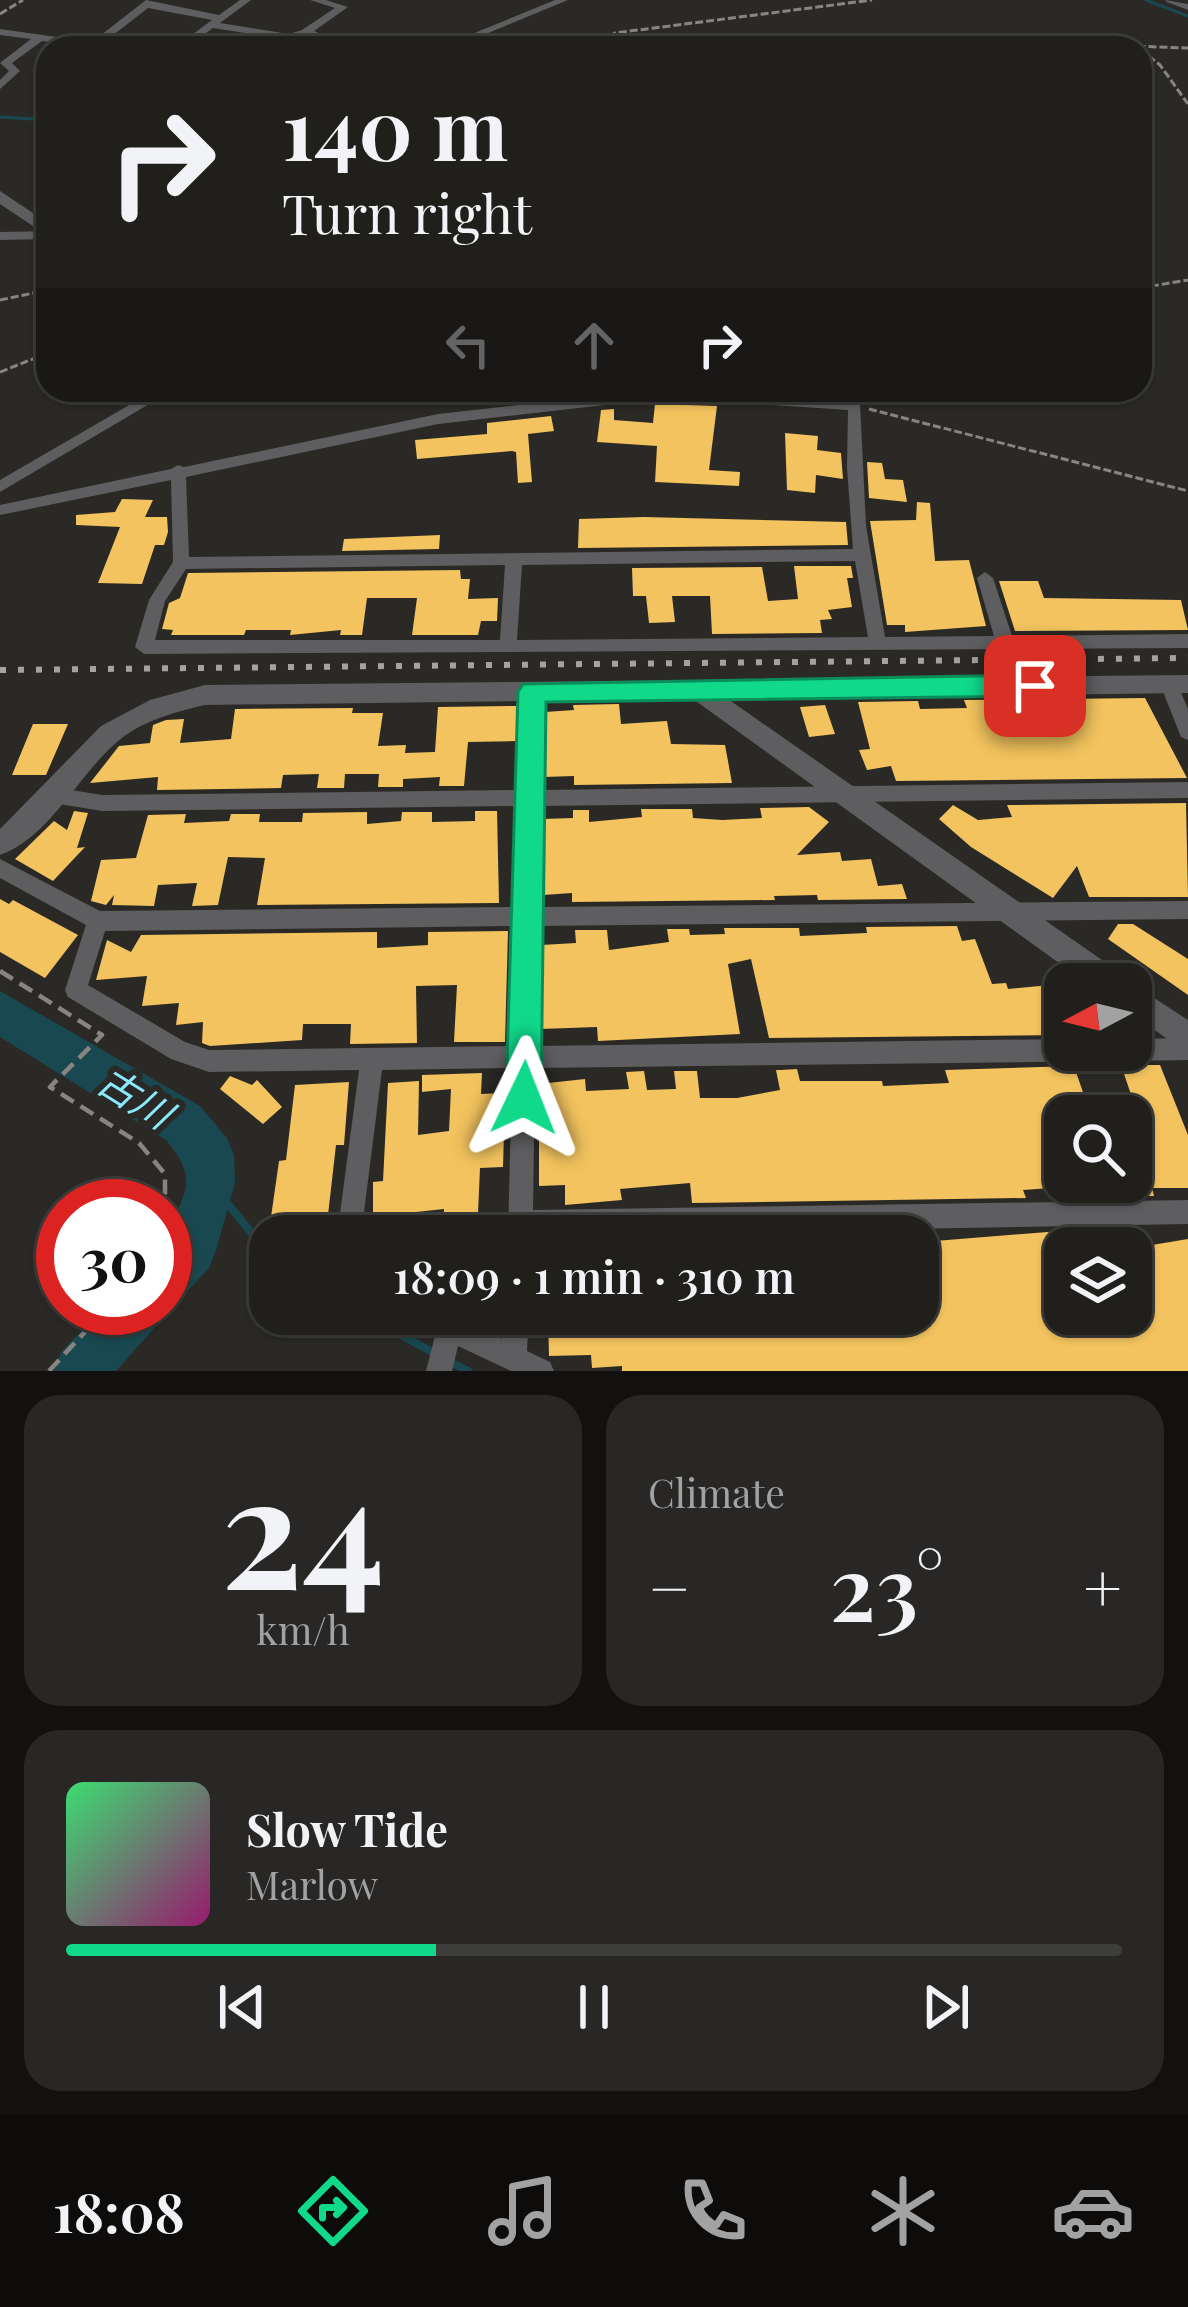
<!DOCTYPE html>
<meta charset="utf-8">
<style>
:root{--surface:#201f1c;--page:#282725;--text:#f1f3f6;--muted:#a2a2a3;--line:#3d3d3b;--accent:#10d98a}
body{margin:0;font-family:"Playfair Display","Noto Sans JP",serif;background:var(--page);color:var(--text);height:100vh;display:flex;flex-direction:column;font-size:45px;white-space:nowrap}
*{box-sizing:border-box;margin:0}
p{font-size:39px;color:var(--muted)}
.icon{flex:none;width:66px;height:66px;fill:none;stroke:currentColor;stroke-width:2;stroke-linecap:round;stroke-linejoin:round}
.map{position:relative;height:1371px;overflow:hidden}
.side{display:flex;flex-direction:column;gap:24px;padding:24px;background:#12110f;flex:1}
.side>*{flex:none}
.banner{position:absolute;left:36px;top:36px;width:1116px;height:366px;border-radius:36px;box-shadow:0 3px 9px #0004,0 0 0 3px var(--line);background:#201f1c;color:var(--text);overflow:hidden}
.needle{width:78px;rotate:263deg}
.controls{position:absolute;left:1044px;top:963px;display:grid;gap:24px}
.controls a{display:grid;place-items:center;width:108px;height:108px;border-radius:24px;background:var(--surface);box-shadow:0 3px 9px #0004,0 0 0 3px var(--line);font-size:60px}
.speed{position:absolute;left:36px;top:1179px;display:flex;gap:24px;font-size:60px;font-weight:700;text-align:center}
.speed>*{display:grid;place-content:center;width:156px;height:156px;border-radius:50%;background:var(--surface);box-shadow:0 3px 9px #0004,0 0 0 3px var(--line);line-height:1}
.speed .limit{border:18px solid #d22;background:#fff;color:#111}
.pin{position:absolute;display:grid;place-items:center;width:102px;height:102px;color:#fff;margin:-51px;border-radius:24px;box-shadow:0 6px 18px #0006}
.me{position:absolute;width:132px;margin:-66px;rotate:2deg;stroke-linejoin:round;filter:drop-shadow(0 0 9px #0008)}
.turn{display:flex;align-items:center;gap:42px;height:252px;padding:0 48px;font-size:54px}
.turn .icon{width:156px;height:156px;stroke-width:2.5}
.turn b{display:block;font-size:84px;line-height:102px}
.lanes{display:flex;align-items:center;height:114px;padding:0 48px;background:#0003;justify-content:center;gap:60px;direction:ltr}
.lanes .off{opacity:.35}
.big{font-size:90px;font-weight:600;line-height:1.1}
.side .card{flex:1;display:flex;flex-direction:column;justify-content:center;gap:18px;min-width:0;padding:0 42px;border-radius:36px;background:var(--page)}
.side .dial{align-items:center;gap:0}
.dial b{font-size:156px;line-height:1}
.song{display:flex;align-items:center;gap:36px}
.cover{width:144px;height:144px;border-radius:18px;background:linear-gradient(135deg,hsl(140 70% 55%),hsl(320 70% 35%))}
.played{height:12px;border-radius:6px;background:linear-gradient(90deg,var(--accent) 35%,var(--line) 35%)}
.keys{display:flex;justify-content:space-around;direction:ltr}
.heat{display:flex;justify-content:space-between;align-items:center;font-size:66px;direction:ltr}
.side .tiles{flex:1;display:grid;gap:24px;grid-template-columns:1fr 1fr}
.card:last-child{grid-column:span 2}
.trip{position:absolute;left:249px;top:1215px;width:690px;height:120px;border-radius:36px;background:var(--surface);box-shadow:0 3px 9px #0004,0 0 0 3px var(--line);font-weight:600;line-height:120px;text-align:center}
.tab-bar{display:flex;height:192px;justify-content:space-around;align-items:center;background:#0d0c0b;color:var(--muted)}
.tab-bar .icon{width:84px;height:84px}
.tab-bar .on{color:var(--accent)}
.tab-bar b{font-size:54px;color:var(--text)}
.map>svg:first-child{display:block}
</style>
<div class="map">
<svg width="1188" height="1371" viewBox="0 0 1188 1371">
<rect width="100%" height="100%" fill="#2b2925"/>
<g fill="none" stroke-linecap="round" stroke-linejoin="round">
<!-- stream-far1 -->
<path stroke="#194850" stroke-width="3" d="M1146,0l42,16
M0,117l48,3"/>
<!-- stream -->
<path stroke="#194850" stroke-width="8" d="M211,1183l59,73
M362,1314l76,41
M450,1362l18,9"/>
<!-- river -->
<path fill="#194850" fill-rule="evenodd" d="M0,991l200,115 27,32 7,17 1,28 -19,67 -7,18 -26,28 -18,7c0,-18 -4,-41 0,-58 11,-48 41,-58 1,-105l-166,-103z
M103,1308h61l-8,18 -40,45h-62l7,-19z"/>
</g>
<!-- building -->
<path fill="#f2c35e" d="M655,404l62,2 -8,64 31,2 -1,14 -84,-4 2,-36 -60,-4 4,-32 13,-1v11l39,3z
M551,416l3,15 -26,3 4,48 -14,1 -2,-31 -4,-1 -95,8 -2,-19 72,-6v-11z
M785,433l33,3 -1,14 24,3 2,26 -27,-4 -1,18 -28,-3z
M867,462l15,1 3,16 18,1 4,22 -38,-4z
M122,499l31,1 -8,17h22l1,15 -4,13h-9l-13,39 -44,-1 22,-56 -44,-2v-10l39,-3z
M917,502l13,1 5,58 34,-1 17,66 -81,6v-7h-18l-17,-104 46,-1z
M644,517l202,5 2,23 -270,3 1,-29z
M440,535l-1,14 -97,2 2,-12z
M794,566h57l2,12h-6l5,29 -24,3 4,9 -12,1 2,13 -110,1 -2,-38h-38l3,26 -26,1 -3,-27h-13l-1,-28 130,-1 6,34 30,-2z
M460,570l1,9h9l-2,20 30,-1 -1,23h-16l-3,14h-66l5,-37h-50l-5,37h-22l1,-5 -51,5 1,-5h-45l-2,5h-73l2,-5 -11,-1 7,-26 11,-5 8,-25z
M999,581h39l6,17 137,2 7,30 -173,1z
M1145,698l42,80 -291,3 -5,-15 -24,4 -8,-20 11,-1 -12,-47 60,-1 2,8 47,-1 -3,-8z
M619,704l2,20 46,-3 4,23 54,1 7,38 -158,2v-9l-30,1 1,-65 29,-2 -1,-5z
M825,705l10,29 -26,3 -9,-30z
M517,706v35l-49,1 -4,44h-25l1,-9 -37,2v8h-25l1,-13h-34l-1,14h-27l2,-14 -36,1 -2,13 -124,2 1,-13 -68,6 29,-37 31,-3 3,-18 13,-5 18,-1 -4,24 51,-4 4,-30 118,-1 -1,5h31l-5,33 28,-1 -1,8 30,-1 3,-45z
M33,724h35l-22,51h-34z
M1186,803l2,94h-99l-12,-31 -24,32 -82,-51 -32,-28 14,-14 25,15 34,-3 -5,-12z
M809,807l20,15 -32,33 43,-3 2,9 29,-2 7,27 24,-2 5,15 -89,1 -1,-5 -43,1 1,4 -203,2v-9l-29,2v-76l30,-1v-8h16v12l53,-5 -1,-8h51l1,9 29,2 40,-2 -2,-10z
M74,811l14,2 -11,35 8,-1 -32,34 -38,-22 39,-38 13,9z
M475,811h22l2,92 -242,2 8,-47 -37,-1 -10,48 -26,1 5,-23 -39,2 -4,21 -42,-1 2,-10 -8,10 -15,-4 10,-41 35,-2 12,-43 38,-1 -2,9 45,-2 2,-7h29l-1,8h43l1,-9 64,-1v12l34,-3 1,-9h30v10l43,-1z
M0,899l9,5 4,-4 65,35 -33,43 -45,-26z
M1118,924h15l55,35v36l-80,-56z
M957,926l5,15 13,-2 17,45 14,-1 2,6 42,-4 15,50 -296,3 -18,-79 -23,5 12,70 -142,7 -1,-14 -57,2 1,-84 35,-2 -1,-13h32l2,20 60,-8 -2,-13h22l1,6 35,-1 -1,-6h75l1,8 67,-3 -1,-6z
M508,931l-3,111h-51l3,-57 -41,1 1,57 -67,1 1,-20h-48l-1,16 -92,6 -8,-3 1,-21 -27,3 3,-22 -37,3 5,-30 -51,4 11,-40 24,12 10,-17 236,-3v16l51,-3v-13z
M1121,1065h39l28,70v53h-36l2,8 -79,1 -4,-15h60v-52h12z
M1074,1066l17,50h-26v71l-42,3 3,8 -334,5 -2,-20 -70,6 2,11 -57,5v-20l-26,1v-102l46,-5 1,12 43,-2 -3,-17 18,-1 3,19 29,-1 -2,-18h23l3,27h37l43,-8 -4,-20h5l16,-1 3,12h82l1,5 66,-3 -4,-13z
M482,1073l-1,21 24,-1 -1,39 -1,35 -23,1 -3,68h-34l1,-27 -37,4 1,23h-35v-54l10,-1 5,-98 31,-2 -1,54 31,-4 2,-42 -29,3v-17z
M230,1076l22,9 5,-5 25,27 -19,17 -43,-35z
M349,1082l-5,63h-8l-8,70 -57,2 8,-56 7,-1 9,-75z
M1117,1230l19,1 4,16 48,-8v132h-566v-5l-30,2 -1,-13 -42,1 -1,-40 62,-2 1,6 42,-1v7l54,-4 -1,-8h22l1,8 12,-1 1,4 124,-11 2,9 53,-1 -3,-88 8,-1h7l2,8 125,-10 5,15v81l43,3 -4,-16h27v-66h-10z"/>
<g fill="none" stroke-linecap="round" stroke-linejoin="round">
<!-- path-far1 -->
<path stroke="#878582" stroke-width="3" stroke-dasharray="8 3" stroke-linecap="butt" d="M0,14l23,-14
M590,48l25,-15 257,-33
M941,48l22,-8 225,8
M1140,49l20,16 28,39
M1140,288l48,-8
M0,300l48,-10
M0,372l48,-19
M869,409l319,82"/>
<!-- path -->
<path stroke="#878582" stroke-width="4.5" stroke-dasharray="15 8" stroke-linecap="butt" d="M0,971l102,64 -52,52 89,56 26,31v32
M49,1371l58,-63"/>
<!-- minor -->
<path fill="#5e5d5f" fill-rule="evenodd" d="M146,0l73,15 21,-15h11l-31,23 69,11 13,-4 33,-22 -25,-8h16l22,7 -34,24 41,17h-14l-35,-13 -17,5 -76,-12 -27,20h-12l38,-28 -64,-12 -45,35 16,5h-27l-50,-7 -30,22 8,8 -20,18v-9l9,-9 -9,-8 31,-24 -31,-4v-6l92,13z
M555,0h13l-116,48h-14z
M1165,0l23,4v6l-21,-8z
M48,231v8l-48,1v-8z
M155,390h18l-173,102v-12z
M652,390h37l171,13 6,123 19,111 109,-1 -17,-58 8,-6 8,6 19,58 176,-2v14l-1044,6 -9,-7 14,-47 24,-38 -2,-82 -171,35v-10l171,-36 7,-4 6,2 254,-53zM667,398l181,12 -1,58 6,81 -664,8 -3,-80 252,-53zM855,561l13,76 -351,3 5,-75zM505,565l-5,75h-345l10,-39 21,-32z
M1169,677l6,2 13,30v31l-7,-3 -2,-5 -19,-48 3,-5z
M532,684l6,2 3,5 -2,99 649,-8v16l-649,8 -1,101 650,-6v18l-651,7 -2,120 530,-7v11h66v-11l57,-1v22l-57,1 -9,-4 -8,4 -579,7 -2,142 655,-10v24l-680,12 4,-168 -130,2 -21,166h-24l22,-166 -150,2 -38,-13 -103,-62 -3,-7 21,-65 -86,-47v-19l100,52 417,-4 3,-101 -418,5 -49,-8 -7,-2 -3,-6 3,-6 7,-2 49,8 418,-5 3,-99 3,-5zM516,926l-3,120 -304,4 -24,-8 -97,-57 17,-54z
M404,1314h42l56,25 1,-25h26l-2,37 23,11 4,9h-43l-53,-25 -6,25h-26l9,-35 -27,-13z"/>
<!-- tertiary -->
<path fill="#5e5d5f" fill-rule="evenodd" d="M0,191l48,32v13l-48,-32z
M1188,675v18l-460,6 394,275 4,10h-38l-395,-285 -488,6c-30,7 -64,16 -88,37 -39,33 -67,95 -117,113v-26l101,-103 49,-26 55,-15z
M1131,983l57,37v33l-57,-39z"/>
<!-- rail -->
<path stroke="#a4a39f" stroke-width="6" stroke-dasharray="6 12" stroke-linecap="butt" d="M0,670l1188,-12"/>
</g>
<!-- route -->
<path fill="#10d98a" stroke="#0a8d5a" stroke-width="3" d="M1035,675l14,11 -14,10 -489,6 -5,396 -5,12 -12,6 -13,-6 -5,-12 12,-406 5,-8z"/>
<g text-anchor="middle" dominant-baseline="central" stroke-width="12" stroke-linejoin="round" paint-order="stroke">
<!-- near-water labels -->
<g font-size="39" font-style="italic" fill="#88eafc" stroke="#2b2925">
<text transform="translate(136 1096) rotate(32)">古川</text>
</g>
</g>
</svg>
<div class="controls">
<a><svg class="needle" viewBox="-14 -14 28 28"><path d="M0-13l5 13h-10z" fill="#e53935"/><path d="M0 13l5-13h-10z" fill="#a2a2a3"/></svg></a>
<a><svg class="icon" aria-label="search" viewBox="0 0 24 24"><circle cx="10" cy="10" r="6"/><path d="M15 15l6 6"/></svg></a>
<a><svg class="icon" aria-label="layers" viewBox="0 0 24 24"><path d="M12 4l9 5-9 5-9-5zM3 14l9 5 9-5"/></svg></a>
</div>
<div class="speed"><div class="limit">30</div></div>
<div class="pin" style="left:1035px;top:686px;background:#d93025"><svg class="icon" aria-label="arrive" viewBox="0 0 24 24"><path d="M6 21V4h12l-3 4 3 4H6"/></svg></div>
<svg class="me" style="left:524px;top:1098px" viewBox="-20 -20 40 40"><path d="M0-17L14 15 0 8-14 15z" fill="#10d98a" stroke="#fff" stroke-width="4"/></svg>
<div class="trip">18:09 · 1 min · 310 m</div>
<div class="banner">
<div class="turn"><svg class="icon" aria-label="right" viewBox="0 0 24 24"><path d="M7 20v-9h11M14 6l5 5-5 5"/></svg><div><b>140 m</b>Turn right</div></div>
<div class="lanes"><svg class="icon off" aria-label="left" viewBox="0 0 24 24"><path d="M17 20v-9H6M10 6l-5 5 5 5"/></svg><svg class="icon off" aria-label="ahead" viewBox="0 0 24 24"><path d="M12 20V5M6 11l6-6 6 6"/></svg><svg class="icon" aria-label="right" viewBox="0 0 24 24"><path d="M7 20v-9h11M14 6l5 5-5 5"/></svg></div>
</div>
</div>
<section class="side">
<div class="tiles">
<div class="card dial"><b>24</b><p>km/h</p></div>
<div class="card"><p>Climate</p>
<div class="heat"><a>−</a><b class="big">23°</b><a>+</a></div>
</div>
<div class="card">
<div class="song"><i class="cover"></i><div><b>Slow Tide</b><p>Marlow</p></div></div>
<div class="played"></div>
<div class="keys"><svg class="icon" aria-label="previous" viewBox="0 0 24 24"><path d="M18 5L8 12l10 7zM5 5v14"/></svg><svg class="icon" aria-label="pause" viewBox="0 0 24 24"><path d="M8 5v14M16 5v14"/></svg><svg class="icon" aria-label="next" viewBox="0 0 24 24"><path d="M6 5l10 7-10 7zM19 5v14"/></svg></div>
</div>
</div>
</section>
<nav class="tab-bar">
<b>18:08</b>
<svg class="icon on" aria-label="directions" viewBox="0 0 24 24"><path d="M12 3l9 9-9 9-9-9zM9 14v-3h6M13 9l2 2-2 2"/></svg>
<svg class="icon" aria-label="music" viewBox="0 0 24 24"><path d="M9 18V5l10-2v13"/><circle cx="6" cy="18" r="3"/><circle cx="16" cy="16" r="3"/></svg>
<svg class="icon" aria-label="phone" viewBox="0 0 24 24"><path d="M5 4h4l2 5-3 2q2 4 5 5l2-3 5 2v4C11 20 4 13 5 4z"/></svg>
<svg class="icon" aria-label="climate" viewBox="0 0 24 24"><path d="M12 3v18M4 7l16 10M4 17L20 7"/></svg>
<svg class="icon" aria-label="car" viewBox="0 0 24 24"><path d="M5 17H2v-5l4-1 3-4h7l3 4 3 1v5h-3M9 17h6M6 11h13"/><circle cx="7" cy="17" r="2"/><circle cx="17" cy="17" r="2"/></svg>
</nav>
